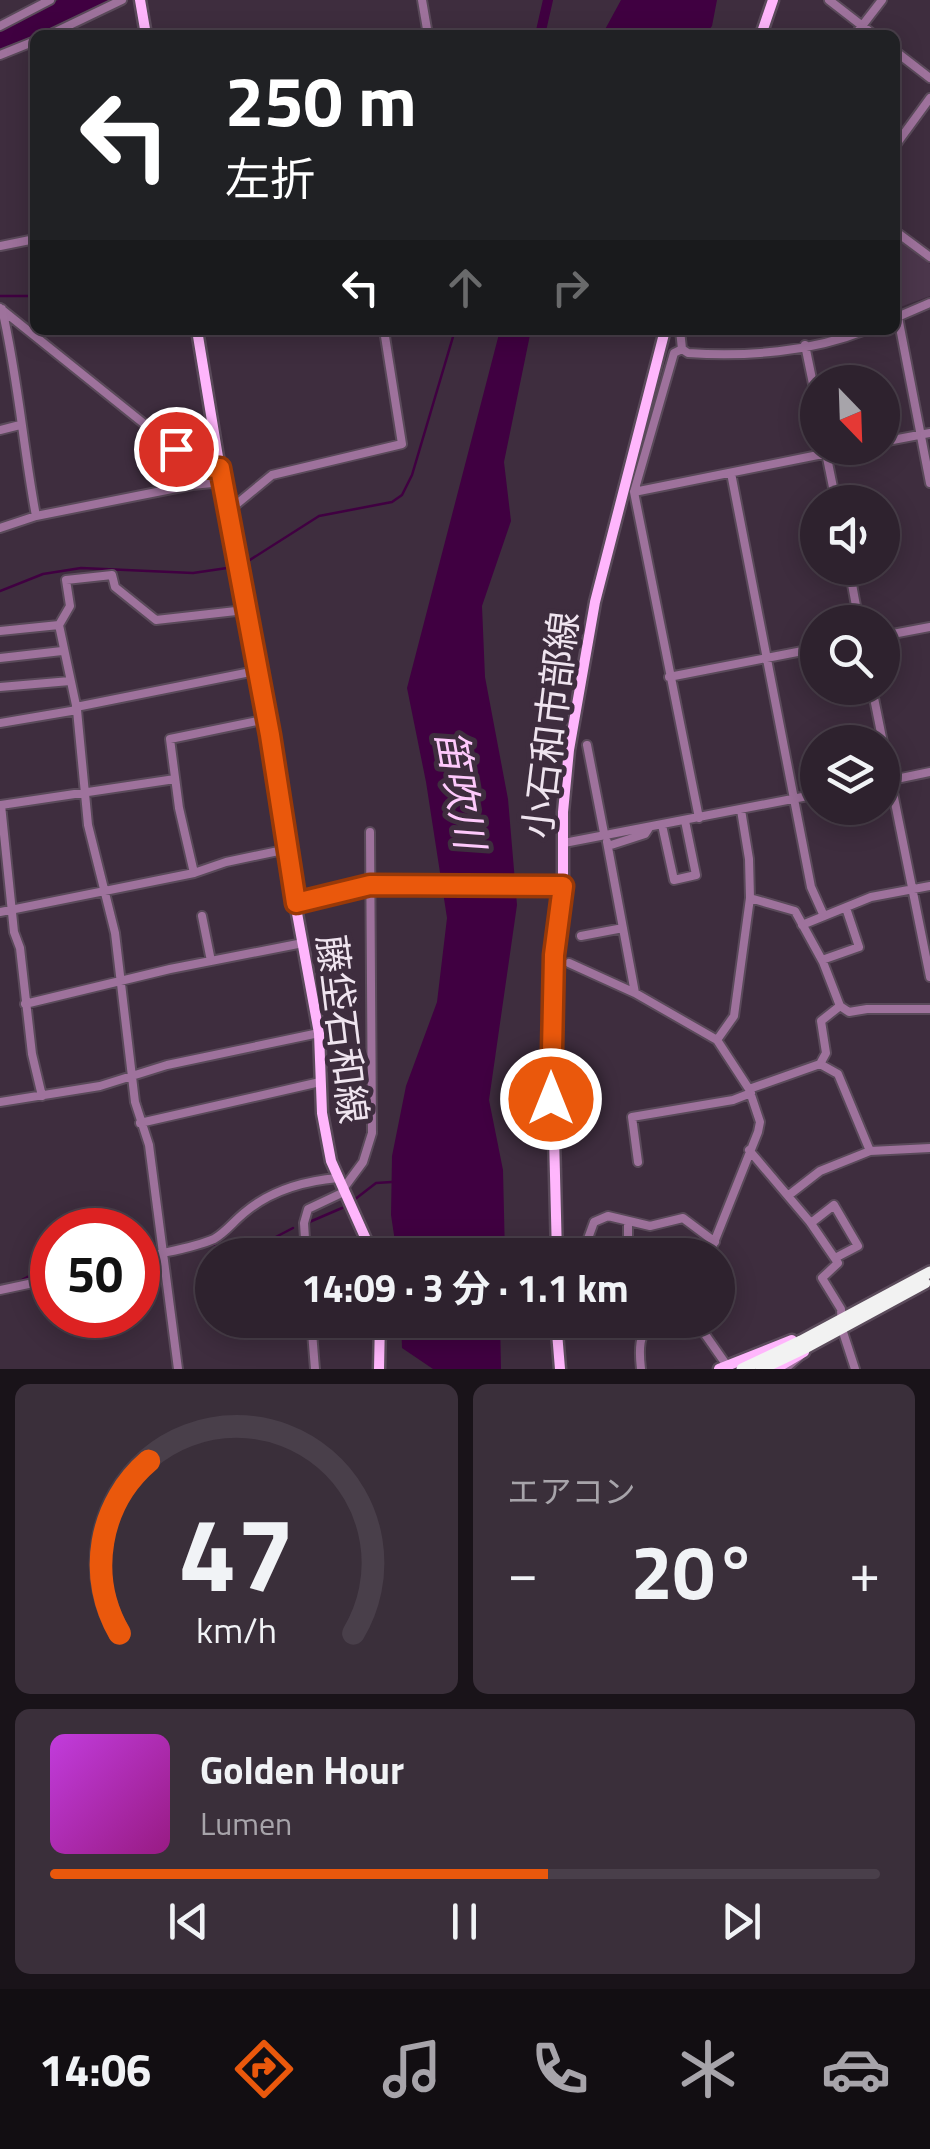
<!DOCTYPE html>
<html lang="ja">
<meta charset="utf-8">
<style>
:root{--surface:#2e222e;--page:#3a2f3a;--text:#f1f3f6;--muted:#a7a4aa;--line:#493f4a;--accent:#ea580c}
body{margin:0;font-family:"Titillium Web","Noto Sans JP",sans-serif;background:var(--page);color:var(--text);height:100vh;display:flex;flex-direction:column;font-size:38px;white-space:nowrap}
*{box-sizing:border-box;margin:0}
p{font-size:32px;color:var(--muted)}
.icon{flex:none;width:55px;height:55px;fill:none;stroke:currentColor;stroke-width:2;stroke-linecap:round;stroke-linejoin:round}
.map{position:relative;height:1369px;overflow:hidden}
.sheet{display:flex;flex-direction:column;gap:15px;padding:15px;background:#191319;flex:1}
.sheet>*{flex:none}
.top-card{position:absolute;left:30px;top:30px;width:870px;height:305px;border-radius:15px;box-shadow:0 5px 25px #0003,0 0 0 2px var(--line);background:#202124;color:#fff;overflow:hidden}
.needle{width:65px;rotate:157deg}
.tools{position:absolute;left:800px;top:365px;display:grid;gap:20px}
.tools a{display:grid;place-items:center;width:100px;height:100px;border-radius:50%;background:var(--surface);box-shadow:0 5px 25px #0003,0 0 0 2px var(--line);font-size:50px}
.speed{position:absolute;left:30px;top:1208px;display:flex;gap:20px;font-size:50px;font-weight:700;text-align:center}
.speed>*{display:grid;place-content:center;width:130px;height:130px;border-radius:50%;background:var(--surface);box-shadow:0 5px 25px #0003,0 0 0 2px var(--line);line-height:1}
.speed .limit{border:15px solid #d22;background:#fff;color:#111}
.pin{position:absolute;display:grid;place-items:center;width:85px;height:85px;color:#fff;margin:-42px;border:5px solid #fff;border-radius:50%;box-shadow:0 2px 10px #0007}
.me{position:absolute;width:110px;margin:-55px;rotate:0deg;stroke-linejoin:round;filter:drop-shadow(0 0 8px #0008)}
.turn{display:flex;align-items:center;gap:35px;height:210px;padding:0 30px;font-size:45px}
.turn .icon{width:130px;height:130px;stroke-width:2.5}
.turn b{display:block;font-size:70px;line-height:85px}
.lanes{display:flex;align-items:center;height:95px;padding:0 30px;background:#0003;justify-content:center;gap:50px;direction:ltr}
.lanes .off{opacity:.35}
.big{font-size:75px;font-weight:700;line-height:1.1}
.sheet .widget{flex:1;display:flex;flex-direction:column;justify-content:center;gap:15px;min-width:0;padding:0 35px;border-radius:15px;background:var(--page)}
.sheet .dial{align-items:center;gap:0}
.dial svg{height:260px;overflow:visible;fill:none;stroke:var(--line);stroke-width:7;stroke-linecap:round;text-anchor:middle}
.dial text{fill:var(--text);stroke:none}
.song{display:flex;align-items:center;gap:30px}
.cover{width:120px;height:120px;border-radius:15px;background:linear-gradient(135deg,hsl(290 70% 55%),hsl(310 70% 35%))}
.played{height:10px;border-radius:5px;background:linear-gradient(90deg,var(--accent) 60%,var(--line) 60%)}
.keys{display:flex;justify-content:space-around;direction:ltr}
.heat{display:flex;justify-content:space-between;align-items:center;font-size:55px;direction:ltr}
.sheet .tiles{flex:1;display:grid;gap:15px;grid-template-columns:1fr 1fr}
.widget:last-child{grid-column:span 2}
.trip{position:absolute;left:195px;top:1238px;width:540px;height:100px;border-radius:50px;background:var(--surface);box-shadow:0 5px 25px #0003,0 0 0 2px var(--line);font-weight:700;line-height:100px;text-align:center}
.menu{display:flex;height:160px;justify-content:space-around;align-items:center;background:#120e12;color:var(--muted)}
.menu .icon{width:70px;height:70px}
.menu .active{color:var(--accent)}
.menu b{font-size:45px;color:var(--text)}
.map>svg:first-child{display:block}
</style>
<div class="map">
<svg width="930" height="1369" viewBox="0 0 930 1369">
<rect width="100%" height="100%" fill="#3e2d3e"/>
<!-- built -->
<path fill="#4b364b" d="M895,238l35,26v32l-35,13z"/>
<!-- water -->
<path fill="#400041" d="M58,0h53l-30,17 -81,32v-19z
M621,0h96l-5,26 -7,9h-103z
M500,330h31l-27,132 7,59 -29,85 3,71 23,122 9,106 -28,195 14,70 2,85h-108l-6,-40 1,-59 14,-70 31,-84 10,-84 -21,-136 -19,-94z
M401,1320h99l1,49h-68l-31,-21z"/>
<g fill="none" stroke-linecap="round" stroke-linejoin="round">
<!-- stream -->
<path stroke="#400041" stroke-width="2.5" d="M0,296h35
M242,565l77,-49 73,-14 10,-7 10,-20 43,-145
M0,591l43,-17 38,-6 112,5 41,-6
M354,1200l22,-17 16,-1
M307,1223l35,-15
M212,1244l14,4 11,-2 18,7 15,-13 23,-12
M16,1283l23,-12 13,-1"/>
<!-- river -->
<path stroke="#400041" stroke-width="10" d="M540,35l8,-35"/>
<defs>
<path id="minor" d="M422,0l6,35
M829,0l45,35
M0,26l50,-26
M49,35l73,-35
M855,35l27,-35
M895,51l35,27
M0,55l35,-14
M895,146l35,-48
M895,231l35,26
M0,246l35,-7
M0,308l198,159 22,1
M2,309c16,68 21,138 34,207
M898,317l32,166
M895,318l35,-15
M680,330l2,19
M805,345l13,63
M682,349l-8,4 -40,139 65,326
M682,349l6,4c58,4 123,-1 178,-23
M0,430l20,-5
M882,442l48,-9
M825,448l11,54
M731,473l80,414 13,29
M634,492l219,-44
M227,512l45,-37 130,-31 -18,-114
M0,528l36,-12 156,-31 30,-3
M849,568l10,54
M0,631l59,-6
M882,636l48,-9
M0,658l62,-7
M669,677l149,-29
M0,687l70,-6
M872,688l58,289
M76,707l180,-36
M0,723l77,-13
M587,745l17,88
M882,782l48,-10
M662,825l12,55 22,-5 -11,-54
M607,842l28,151
M564,843l254,-49
M608,846l37,-12 4,-6
M194,873l-15,-65 -9,-69 97,-20
M750,898l45,13 28,51 17,44 9,6 18,-3h63
M296,903l48,-14 30,-4 189,1
M0,912l194,-39 32,-11 62,-13
M202,916l9,45
M802,925l69,-28 59,-11
M581,936l42,-8
M822,960l37,-13 -13,-39
M569,963l66,30 82,47 32,49 11,33 -2,10 -49,123
M25,1004l145,-35 133,-26
M717,1040l17,-24 16,-118 -1,-39 -8,-49
M820,1064l18,10 32,77
M749,1089l71,-25 6,-11 -5,-32 19,-15
M42,1096l-10,-42 -12,-106 -6,-16 -13,-127 174,-26
M0,1102l100,-16 67,-21 152,-32
M140,1123l180,-41
M749,1150l61,72 28,41 -16,15 19,31 1,20 13,40
M638,1162l-6,-45 101,-17 18,-7
M343,1189l20,-27 9,-29 -2,-301
M789,1195l31,-24 50,-20 60,-3
M628,1222v33
M811,1223l23,-18 24,41 -23,12
M306,1255l-2,-32 4,-14 36,-17
M582,1255l12,-33 14,-6 42,10 33,-8 32,24
M138,1259c24,-7 53,-10 76,-20 12,-7 19,-17 30,-26 27,-23 59,-32 94,-35
M0,1290l52,-11
M311,1320l4,49
M695,1320l33,47
M178,1369l-29,-224 -14,-43 -20,-169 -27,-108 -11,-115 -18,-85 11,-19 -4,-26 46,-5 3,12 41,33 89,-10
M641,1369c-2,-17 -3,-37 12,-49
M785,1369l15,-13"/>
<path id="major" d="M140,0l6,35
M761,35l12,-35
M197,330l38,230 35,175 20,140 29,158 3,80 9,48 42,94
M557,1255l-6,-239 3,-61 9,-61v-82l6,-62 26,-148 70,-272
M556,1320l4,49
M379,1369l1,-49
M719,1369l73,-29
M775,1369l29,-17"/>
<path id="highway" d="M742,1369l59,-28 129,-69
M761,1369l46,-22 118,-64"/>
</defs>
<!-- minor casing -->
<use href="#minor" stroke="#5a4a5a" stroke-width="12"/>
<!-- major casing -->
<use href="#major" stroke="#5a4a5a" stroke-width="15"/>
<!-- highway casing -->
<use href="#highway" stroke="#5a4a5a" stroke-width="16"/>
<!-- minor -->
<use href="#minor" stroke="#9e729c" stroke-width="8"/>
<!-- major -->
<use href="#major" stroke="#ffb6fc" stroke-width="10"/>
<!-- highway -->
<use href="#highway" stroke="#f2f2f2" stroke-width="11"/>
</g>
<g fill="none" stroke-linecap="round" stroke-linejoin="round">
<defs>
<path id="route" d="M176,449l22,18 22,1 50,267 26,168 74,-18 193,1 -9,69 -3,144"/>
</defs>
<!-- route casing -->
<use href="#route" stroke="#983908" stroke-width="25"/>
<!-- route -->
<use href="#route" stroke="#ea580c" stroke-width="18"/>
</g>
<g text-anchor="middle" dominant-baseline="central" stroke-width="10" stroke-linejoin="round" paint-order="stroke">
<!-- street labels -->
<g font-size="38" fill="#efe4ef" stroke="#3e2d3e">
<text transform="translate(550 725) rotate(-83)">小石和市部線</text>
<text transform="translate(343 1029) rotate(83)">藤垈石和線</text>
</g>
<!-- water labels -->
<g font-size="40" font-style="italic" fill="#fec9fc" stroke="#3e2d3e">
<text transform="translate(461 789) rotate(80)">笛吹川</text>
</g>
</g>
</svg>
<div class="tools">
<a><svg class="needle" viewBox="-14 -14 28 28"><path d="M0-13l5 13h-10z" fill="#e53935"/><path d="M0 13l5-13h-10z" fill="#a7a4aa"/></svg></a>
<a><svg class="icon" aria-label="sound" viewBox="0 0 24 24"><path d="M4 9h4l5-4v14l-5-4H4zM17 9q2 3 0 6"/></svg></a>
<a><svg class="icon" aria-label="search" viewBox="0 0 24 24"><circle cx="10" cy="10" r="6"/><path d="M15 15l6 6"/></svg></a>
<a><svg class="icon" aria-label="layers" viewBox="0 0 24 24"><path d="M12 4l9 5-9 5-9-5zM3 14l9 5 9-5"/></svg></a>
</div>
<div class="speed"><div class="limit">50</div></div>
<div class="pin" style="left:176px;top:449px;background:#d93025"><svg class="icon" aria-label="arrive" viewBox="0 0 24 24"><path d="M6 21V4h12l-3 4 3 4H6"/></svg></div>
<svg class="me" style="left:551px;top:1099px" viewBox="-20 -20 40 40"><circle r="17" fill="#ea580c" stroke="#fff" stroke-width="3"/><path d="M0-11L8 9 0 5-8 9z" fill="#fff"/></svg>
<div class="trip">14:09 · 3 分 · 1.1 km</div>
<div class="top-card">
<div class="turn"><svg class="icon" aria-label="left" viewBox="0 0 24 24"><path d="M17 20v-9H6M10 6l-5 5 5 5"/></svg><div><b>250 m</b>左折</div></div>
<div class="lanes"><svg class="icon" aria-label="left" viewBox="0 0 24 24"><path d="M17 20v-9H6M10 6l-5 5 5 5"/></svg><svg class="icon off" aria-label="ahead" viewBox="0 0 24 24"><path d="M12 20V5M6 11l6-6 6 6"/></svg><svg class="icon off" aria-label="right" viewBox="0 0 24 24"><path d="M7 20v-9h11M14 6l5 5-5 5"/></svg></div>
</div>
</div>
<section class="sheet">
<div class="tiles">
<div class="widget dial"><svg viewBox="0 0 100 80">
<path d="M14 69A42 42 0 1 1 86 69"/>
<path d="M14 69A42 42 0 0 1 23 16" stroke="#ea580c"/>
<text x="50" y="56" font-size="32" font-weight="700">47</text>
<text x="50" y="72" font-size="11">km/h</text>
</svg></div>
<div class="widget"><p>エアコン</p>
<div class="heat"><a>−</a><b class="big">20°</b><a>+</a></div>
</div>
<div class="widget">
<div class="song"><i class="cover"></i><div><b>Golden Hour</b><p>Lumen</p></div></div>
<div class="played"></div>
<div class="keys"><svg class="icon" aria-label="previous" viewBox="0 0 24 24"><path d="M18 5L8 12l10 7zM5 5v14"/></svg><svg class="icon" aria-label="pause" viewBox="0 0 24 24"><path d="M8 5v14M16 5v14"/></svg><svg class="icon" aria-label="next" viewBox="0 0 24 24"><path d="M6 5l10 7-10 7zM19 5v14"/></svg></div>
</div>
</div>
</section>
<nav class="menu">
<b>14:06</b>
<svg class="icon active" aria-label="directions" viewBox="0 0 24 24"><path d="M12 3l9 9-9 9-9-9zM9 14v-3h6M13 9l2 2-2 2"/></svg>
<svg class="icon" aria-label="music" viewBox="0 0 24 24"><path d="M9 18V5l10-2v13"/><circle cx="6" cy="18" r="3"/><circle cx="16" cy="16" r="3"/></svg>
<svg class="icon" aria-label="phone" viewBox="0 0 24 24"><path d="M5 4h4l2 5-3 2q2 4 5 5l2-3 5 2v4C11 20 4 13 5 4z"/></svg>
<svg class="icon" aria-label="climate" viewBox="0 0 24 24"><path d="M12 3v18M4 7l16 10M4 17L20 7"/></svg>
<svg class="icon" aria-label="car" viewBox="0 0 24 24"><path d="M5 17H2v-5l4-1 3-4h7l3 4 3 1v5h-3M9 17h6M6 11h13"/><circle cx="7" cy="17" r="2"/><circle cx="17" cy="17" r="2"/></svg>
</nav>
